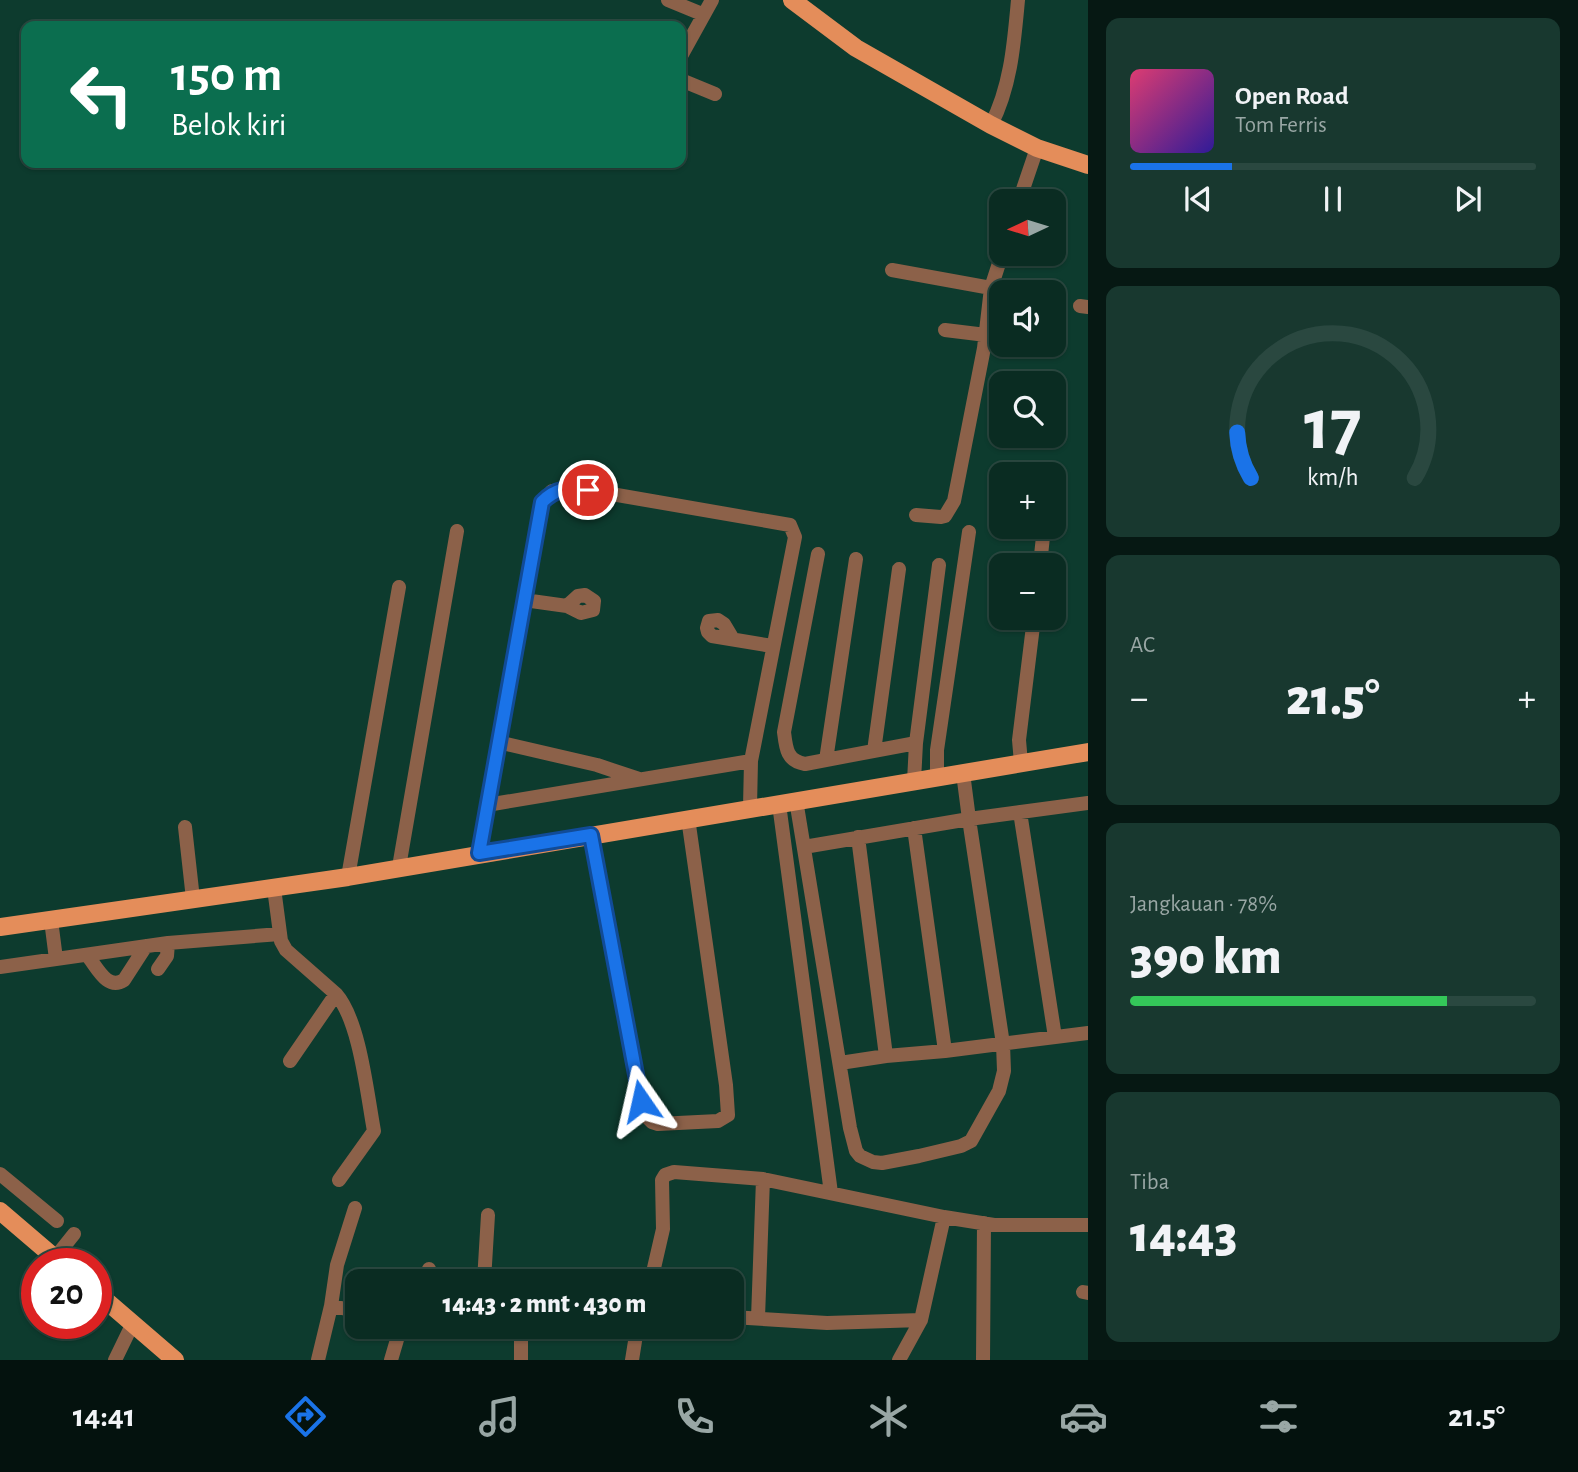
<!DOCTYPE html>
<html lang="id">
<meta charset="utf-8">
<style>
:root{--surface:#0a2c22;--page:#18382f;--text:#f1f3f6;--muted:#99a7a5;--line:#2a4840;--accent:#1a73e8}
body{margin:0;font-family:"Alegreya Sans",sans-serif;background:var(--page);color:var(--text);height:100vh;display:flex;flex-direction:column;font-size:26px;white-space:nowrap}
*{box-sizing:border-box;margin:0}
p{font-size:23px;color:var(--muted)}
.icon{flex:none;width:38px;height:38px;fill:none;stroke:currentColor;stroke-width:2;stroke-linecap:round;stroke-linejoin:round}
.map{position:relative;flex:1;overflow:hidden}
.side{display:flex;flex-direction:column;gap:18px;padding:18px;background:#061813;width:490px}
.side>*{flex:none}
.hud{position:absolute;left:21px;top:21px;width:665px;height:147px;border-radius:14px;box-shadow:0 2px 5px #0004,0 0 0 2px var(--line);background:#0b6e4f;color:#fff;overflow:hidden}
.needle{width:46px;rotate:266deg}
.buttons{position:absolute;left:989px;top:189px;display:grid;gap:14px}
.buttons a{display:grid;place-items:center;width:77px;height:77px;border-radius:14px;background:var(--surface);box-shadow:0 2px 5px #0004,0 0 0 2px var(--line);font-size:35px}
.speed{position:absolute;left:21px;top:1248px;display:flex;gap:14px;font-size:35px;font-weight:700;text-align:center}
.speed>*{display:grid;place-content:center;width:91px;height:91px;border-radius:50%;background:var(--surface);box-shadow:0 2px 5px #0004,0 0 0 2px var(--line);line-height:1}
.speed .limit{border:10px solid #d22;background:#fff;color:#111}
.pin{position:absolute;display:grid;place-items:center;width:60px;height:60px;color:#fff;margin:-30px;border:4px solid #fff;border-radius:50%;box-shadow:0 2px 7px #0007}
.me{position:absolute;width:77px;margin:-38px;rotate:349deg;stroke-linejoin:round;filter:drop-shadow(0 0 5px #0008)}
.turn{display:flex;align-items:center;gap:24px;height:147px;padding:0 35px;font-size:32px}
.turn .icon{width:91px;height:91px;stroke-width:2.5}
.turn b{display:block;font-size:49px;line-height:60px}
.big{font-size:52px;font-weight:800;line-height:1.1}
.side .card{flex:1;display:flex;flex-direction:column;justify-content:center;gap:10px;min-width:0;padding:0 24px;border-radius:14px;background:var(--page)}
.side .dial{align-items:center;gap:0}
.dial svg{height:182px;overflow:visible;fill:none;stroke:var(--line);stroke-width:7;stroke-linecap:round;text-anchor:middle}
.dial text{fill:var(--text);stroke:none}
.song{display:flex;align-items:center;gap:21px}
.cover{width:84px;height:84px;border-radius:10px;background:linear-gradient(135deg,hsl(340 70% 55%),hsl(250 70% 35%))}
.played{height:7px;border-radius:4px;background:linear-gradient(90deg,var(--accent) 25%,var(--line) 25%)}
.keys{display:flex;justify-content:space-around;direction:ltr}
.heat{display:flex;justify-content:space-between;align-items:center;font-size:38px;direction:ltr}
.charge{height:10px;border-radius:5px;background:linear-gradient(90deg,#34c759 78%,var(--line) 0)}
.trip{position:absolute;left:345px;top:1269px;width:399px;height:70px;border-radius:14px;background:var(--surface);box-shadow:0 2px 5px #0004,0 0 0 2px var(--line);font-weight:800;line-height:70px;text-align:center}
.tabs{display:flex;height:112px;justify-content:space-around;align-items:center;background:#04120e;color:var(--muted)}
.tabs .icon{width:49px;height:49px}
.tabs .selected{color:var(--accent)}
.tabs b{font-size:32px;color:var(--text)}
main{display:flex;flex:1;min-height:0}
.map>svg:first-child{display:block}
</style>
<main>
<div class="map">
<svg width="1088" height="1360" viewBox="0 0 1088 1360">
<rect width="100%" height="100%" fill="#0d3b2e"/>
<g fill="none" stroke-linecap="round" stroke-linejoin="round">
<!-- minor -->
<path stroke="#8c6149" stroke-width="14" d="M668,0l34,14
M681,56l31,-56
M681,80l34,14
M991,125c20,-39 23,-82 27,-125
M1019,201l18,-53
M892,270l99,18
M1080,306l8,1
M945,330l41,5
M916,515l25,2 4,-1 9,-15 30,-153 7,-60 11,-34
M818,554l-34,178c2,17 3,29 21,32l111,-21
M1040,565l4,-38
M585,595l9,6 -1,9 -12,3 -14,-7 11,-10z
M524,600l43,6
M733,639l-9,-15 -6,-4 -9,1 -2,7 1,4 4,4 60,10
M498,742l99,23 42,14
M874,751l25,-182
M826,760l30,-201
M1021,763l-2,-23 15,-122
M963,773l6,46 119,-16
M937,777v-27l32,-218
M914,781l2,-38 23,-178
M796,800l54,328 6,23 4,5 13,6 9,1 37,-7 42,-10 10,-5 28,-50 5,-20 -1,-27 -34,-225 -165,28
M779,804l52,389
M487,805l264,-44
M1020,812l35,225
M185,827l8,72
M914,828l31,223
M591,836l54,279 7,7 6,2 60,-3 10,-6 -2,-30 -38,-267
M858,837l28,219
M479,853l63,-351 10,-11 19,-4 219,38 5,12 -44,224 -1,46
M399,867l58,-336
M348,877l51,-290
M274,888l7,53 5,9 50,44c24,27 31,100 38,137l-35,49
M51,920l5,39
M87,955c10,12 20,36 37,25l22,-34
M0,967l168,-24 112,-9
M158,969l9,-13 1,-13
M290,1061l46,-67
M840,1063l46,-7 59,-5 143,-18
M0,1174l57,47
M50,1264l24,-30
M424,1281l5,-12
M484,1281l4,-66
M526,1281v-2
M651,1281l12,-52 -1,-49 3,-5 9,-3 89,7 181,38 50,8h94
M1083,1292l5,1
M331,1306l26,5
M732,1317l95,6 94,-3
M758,1318l5,-139
M590,1326l46,9
M667,1326h32
M115,1360l18,-37
M318,1360l13,-54 6,-41 18,-57
M391,1360l10,-34
M521,1360v-34
M632,1360l4,-25 5,-9
M899,1360l22,-40 23,-103
M983,1360l1,-137"/>
<!-- major -->
<path stroke="#e48d5a" stroke-width="18" d="M792,0l64,48 135,77 46,23 51,17
M0,927l348,-50 740,-125
M0,1211l62,53
M96,1292l79,68"/>
</g>
<g fill="none" stroke-linecap="round" stroke-linejoin="round">
<defs>
<path id="route" d="M588,490c-19,-3 -32,-2 -46,12l-63,351 112,-18 50,266"/>
</defs>
<!-- route casing -->
<use href="#route" stroke="#114b97" stroke-width="18"/>
<!-- route -->
<use href="#route" stroke="#1a73e8" stroke-width="12"/>
</g>
</svg>
<div class="buttons">
<a><svg class="needle" viewBox="-14 -14 28 28"><path d="M0-13l5 13h-10z" fill="#e53935"/><path d="M0 13l5-13h-10z" fill="#99a7a5"/></svg></a>
<a><svg class="icon" aria-label="sound" viewBox="0 0 24 24"><path d="M4 9h4l5-4v14l-5-4H4zM17 9q2 3 0 6"/></svg></a>
<a><svg class="icon" aria-label="search" viewBox="0 0 24 24"><circle cx="10" cy="10" r="6"/><path d="M15 15l6 6"/></svg></a>
<a>+</a>
<a>−</a>
</div>
<div class="speed"><div class="limit">20</div></div>
<div class="pin" style="left:588px;top:490px;background:#d93025"><svg class="icon" aria-label="arrive" viewBox="0 0 24 24"><path d="M6 21V4h12l-3 4 3 4H6"/></svg></div>
<svg class="me" style="left:641px;top:1101px" viewBox="-20 -20 40 40"><path d="M0-17L14 15 0 8-14 15z" fill="#1a73e8" stroke="#fff" stroke-width="4"/></svg>
<div class="trip">14:43 · 2 mnt · 430 m</div>
<div class="hud">
<div class="turn"><svg class="icon" aria-label="left" viewBox="0 0 24 24"><path d="M17 20v-9H6M10 6l-5 5 5 5"/></svg><div><b>150 m</b>Belok kiri</div></div>
</div>
</div>
<section class="side">
<div class="card">
<div class="song"><i class="cover"></i><div><b>Open Road</b><p>Tom Ferris</p></div></div>
<div class="played"></div>
<div class="keys"><svg class="icon" aria-label="previous" viewBox="0 0 24 24"><path d="M18 5L8 12l10 7zM5 5v14"/></svg><svg class="icon" aria-label="pause" viewBox="0 0 24 24"><path d="M8 5v14M16 5v14"/></svg><svg class="icon" aria-label="next" viewBox="0 0 24 24"><path d="M6 5l10 7-10 7zM19 5v14"/></svg></div>
</div>
<div class="card dial"><svg viewBox="0 0 100 80">
<path d="M14 69A42 42 0 1 1 86 69"/>
<path d="M14 69A42 42 0 0 1 8 49" stroke="#1a73e8"/>
<text x="50" y="56" font-size="32" font-weight="700">17</text>
<text x="50" y="72" font-size="11">km/h</text>
</svg></div>
<div class="card"><p>AC</p>
<div class="heat"><a>−</a><b class="big">21.5°</b><a>+</a></div>
</div>
<div class="card"><p>Jangkauan · 78%</p><b class="big">390 km</b><div class="charge"></div></div>
<div class="card"><p>Tiba</p><b class="big">14:43</b></div>
</section>
</main>
<nav class="tabs">
<b>14:41</b>
<svg class="icon selected" aria-label="directions" viewBox="0 0 24 24"><path d="M12 3l9 9-9 9-9-9zM9 14v-3h6M13 9l2 2-2 2"/></svg>
<svg class="icon" aria-label="music" viewBox="0 0 24 24"><path d="M9 18V5l10-2v13"/><circle cx="6" cy="18" r="3"/><circle cx="16" cy="16" r="3"/></svg>
<svg class="icon" aria-label="phone" viewBox="0 0 24 24"><path d="M5 4h4l2 5-3 2q2 4 5 5l2-3 5 2v4C11 20 4 13 5 4z"/></svg>
<svg class="icon" aria-label="climate" viewBox="0 0 24 24"><path d="M12 3v18M4 7l16 10M4 17L20 7"/></svg>
<svg class="icon" aria-label="car" viewBox="0 0 24 24"><path d="M5 17H2v-5l4-1 3-4h7l3 4 3 1v5h-3M9 17h6M6 11h13"/><circle cx="7" cy="17" r="2"/><circle cx="17" cy="17" r="2"/></svg>
<svg class="icon" aria-label="filters" viewBox="0 0 24 24"><path d="M4 7h16M4 17h16"/><circle cx="9" cy="7" r="2"/><circle cx="15" cy="17" r="2"/></svg>
<b>21.5°</b>
</nav>
